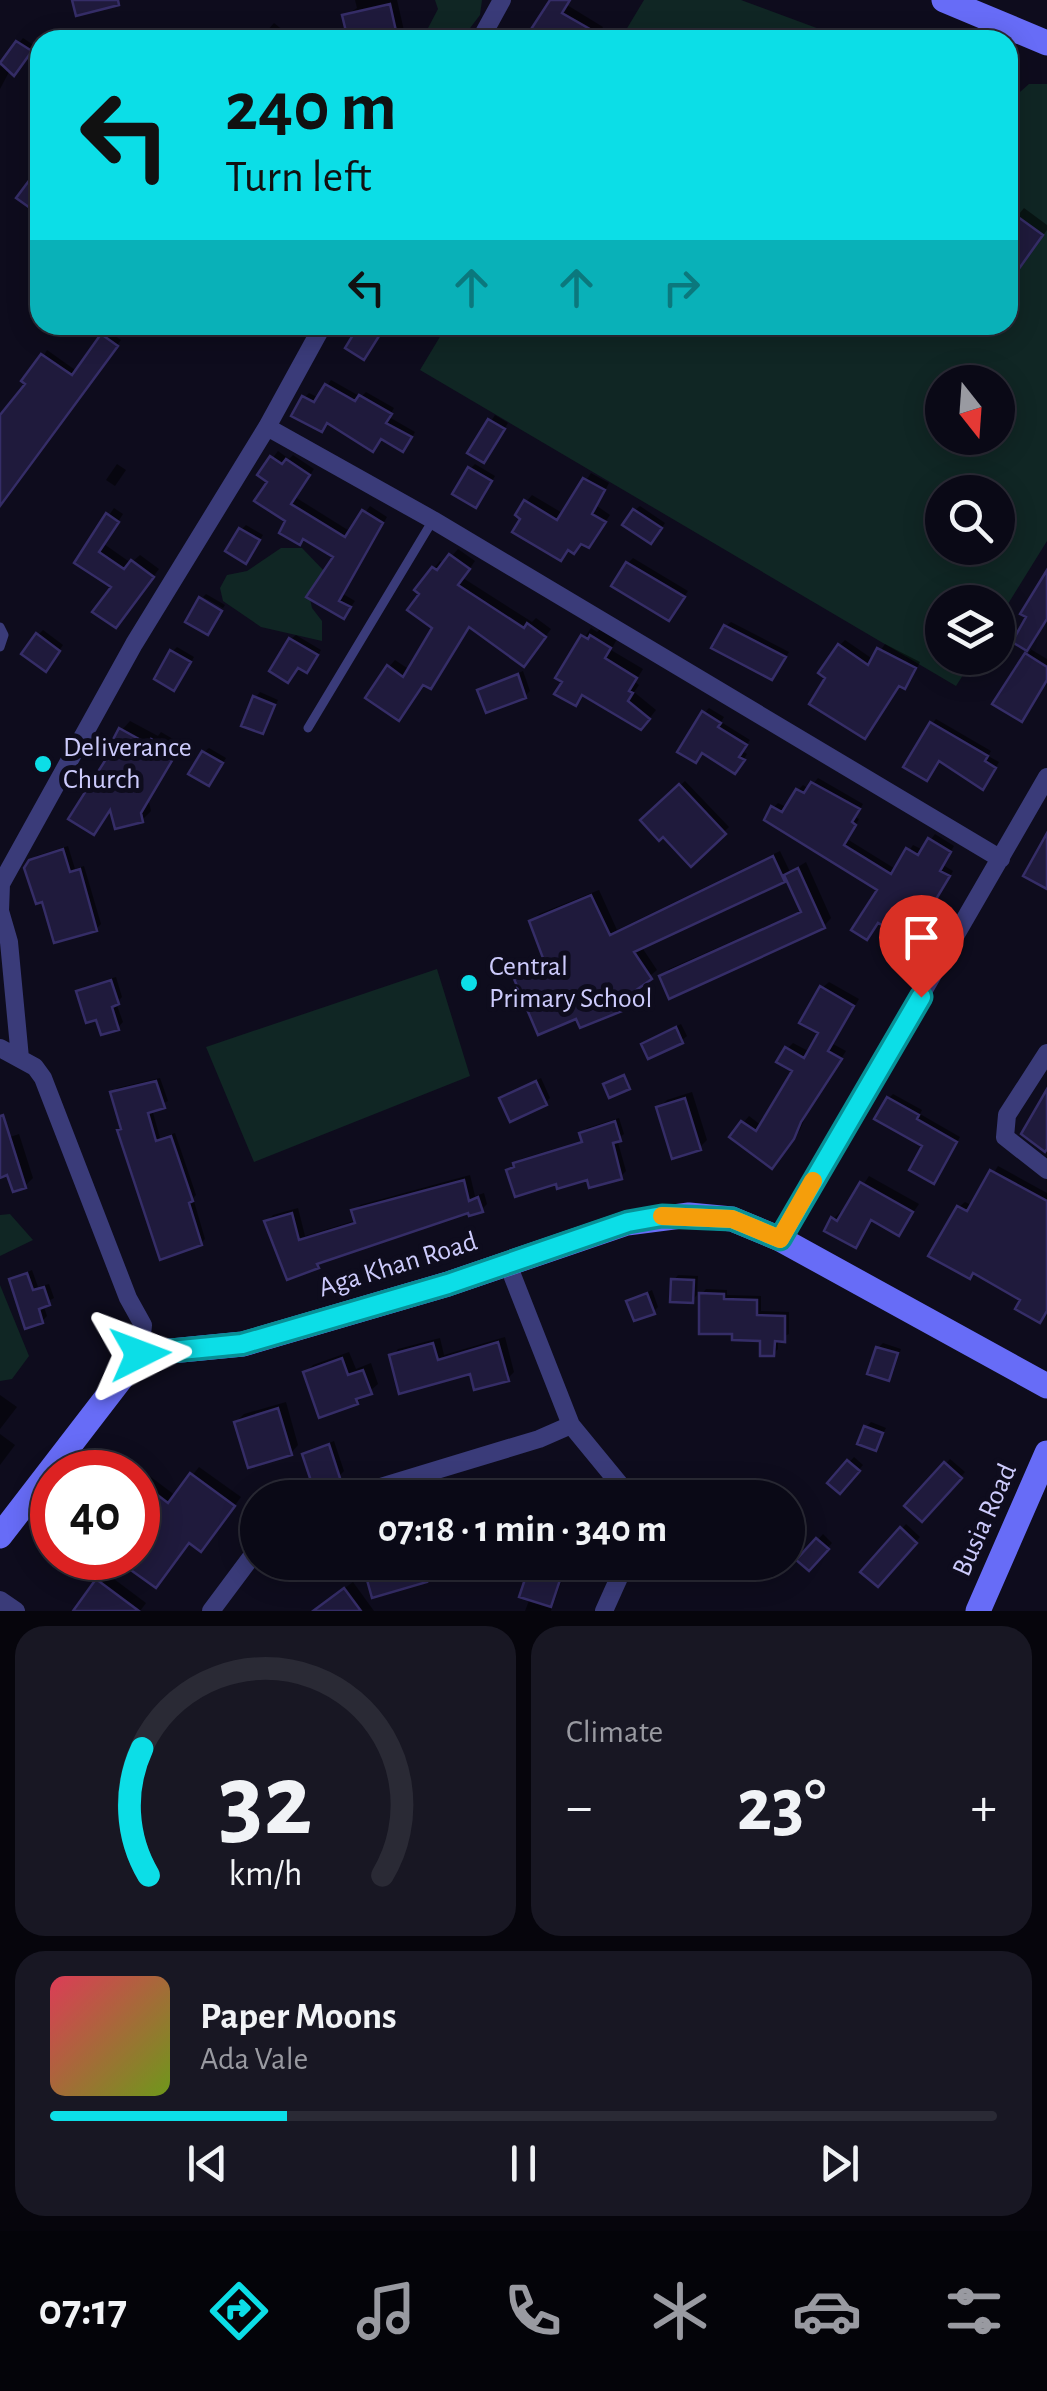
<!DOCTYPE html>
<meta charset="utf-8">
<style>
:root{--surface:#0a0916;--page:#181723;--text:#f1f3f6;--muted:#999aa1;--line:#2a2a35;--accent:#0cdee7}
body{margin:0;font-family:"Alegreya Sans",sans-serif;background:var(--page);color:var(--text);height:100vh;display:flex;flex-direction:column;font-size:38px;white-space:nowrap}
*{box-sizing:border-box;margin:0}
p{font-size:32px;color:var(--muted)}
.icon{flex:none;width:55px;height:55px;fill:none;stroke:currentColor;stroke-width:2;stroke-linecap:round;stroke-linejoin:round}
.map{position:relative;height:1611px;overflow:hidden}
.details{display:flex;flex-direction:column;gap:15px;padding:15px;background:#06050c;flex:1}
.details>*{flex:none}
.top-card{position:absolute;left:30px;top:30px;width:988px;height:305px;border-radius:30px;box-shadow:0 5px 25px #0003,0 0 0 2px var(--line);background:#0cdee7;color:#111;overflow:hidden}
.needle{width:65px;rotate:163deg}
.controls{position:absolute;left:925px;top:365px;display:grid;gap:20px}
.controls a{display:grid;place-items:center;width:90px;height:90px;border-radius:50%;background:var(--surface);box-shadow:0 5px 25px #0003,0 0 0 2px var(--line);font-size:50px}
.speed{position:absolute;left:30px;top:1450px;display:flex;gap:20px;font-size:50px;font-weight:700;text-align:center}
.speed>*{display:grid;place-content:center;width:130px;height:130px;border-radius:50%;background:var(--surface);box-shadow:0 5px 25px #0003,0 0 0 2px var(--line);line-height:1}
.speed .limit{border:15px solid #d22;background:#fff;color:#111}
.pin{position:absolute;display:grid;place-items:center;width:85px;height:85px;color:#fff;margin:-102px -42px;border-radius:50% 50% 50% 0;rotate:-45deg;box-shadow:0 0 10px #0007}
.pin .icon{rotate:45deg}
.me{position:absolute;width:110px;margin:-55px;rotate:87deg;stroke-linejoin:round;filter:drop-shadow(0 0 8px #0008)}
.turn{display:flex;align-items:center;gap:35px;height:210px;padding:0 30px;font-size:45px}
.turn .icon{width:130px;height:130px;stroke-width:2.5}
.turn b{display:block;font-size:70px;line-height:85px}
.lanes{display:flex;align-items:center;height:95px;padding:0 30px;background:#0003;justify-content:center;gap:50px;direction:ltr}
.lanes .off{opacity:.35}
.big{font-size:75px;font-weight:600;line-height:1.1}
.details .widget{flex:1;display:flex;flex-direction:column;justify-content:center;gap:15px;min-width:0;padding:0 35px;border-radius:30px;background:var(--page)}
.details .dial{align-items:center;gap:0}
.dial svg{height:260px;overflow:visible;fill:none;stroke:var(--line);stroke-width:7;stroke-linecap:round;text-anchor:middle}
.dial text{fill:var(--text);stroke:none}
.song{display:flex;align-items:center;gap:30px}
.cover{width:120px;height:120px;border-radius:15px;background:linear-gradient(135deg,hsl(350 70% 55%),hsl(80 70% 35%))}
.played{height:10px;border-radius:5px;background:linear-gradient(90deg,var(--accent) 25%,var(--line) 25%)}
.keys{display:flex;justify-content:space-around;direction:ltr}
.heat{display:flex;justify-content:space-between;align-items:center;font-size:55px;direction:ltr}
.details .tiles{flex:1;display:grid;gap:15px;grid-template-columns:1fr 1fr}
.widget:last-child{grid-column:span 2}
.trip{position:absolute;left:240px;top:1480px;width:565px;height:100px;border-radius:50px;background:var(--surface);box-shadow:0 5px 25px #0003,0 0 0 2px var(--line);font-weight:600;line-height:100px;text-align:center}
.tab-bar{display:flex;height:160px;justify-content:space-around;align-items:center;background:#040409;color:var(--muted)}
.tab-bar .icon{width:70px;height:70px}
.tab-bar .selected{color:var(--accent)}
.tab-bar b{font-size:45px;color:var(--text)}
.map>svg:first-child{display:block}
</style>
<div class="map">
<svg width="1047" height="1611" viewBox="0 0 1047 1611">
<rect width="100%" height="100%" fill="#0e0c1d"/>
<!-- green -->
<path fill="#102624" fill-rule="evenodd" d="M435,0h47l-2,15 -19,25h-33l-1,-10 11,-21z
M644,0h97l108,40h-229z
M1029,84h18v457l-49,79v-18h-56v56h32l-18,28 -536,-316 27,-45h561v-227l4,1zM942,382h56v56h-56zM942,492h56v56h-56z
M281,548h21l25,26 -18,20 3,14 10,13v20l-61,-14 -38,-26 -3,-13 7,-13 20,-4z
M437,969l33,107 -216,86 -48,-115z
M10,1214l23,26 -33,16v-41z
M0,1285l29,71 -17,23 -12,2z"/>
<!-- shadow -->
<path fill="#0007" d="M355,0h42l8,35 -5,5h-49l-6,-24 12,-8z
M548,0h22l-3,5 36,22 -8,13h-66l23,-38z
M274,23l21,17h-36z
M23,38l12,8 -16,22 -9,2 -10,19v-22z
M1024,208l23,17v5l-39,54v-57z
M108,331l13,9 -114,156 -7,3v-79l28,-36 19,-34 31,22z
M331,380l30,17 5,-5 28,16 -5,9 26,15 -7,12 -5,5 -99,-51 5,-5 10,5z
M495,415l13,8 -20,32 -17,-2z
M278,451l11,8 4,-4 21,14 -19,28 56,35 19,-26 17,11 -44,77 12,7 -11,15 -34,-20 26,-40 -47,-35 -19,-39 -10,-7z
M117,464l9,6 -11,16 -9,-6z
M475,464l20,12 -15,24 -10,-31z
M591,473l18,10 -12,23 13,9 -21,30 -7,-4 -12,7 -9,10 -35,-56 6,-7 32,19z
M640,506l25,17 -9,13 -21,-26z
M114,508l9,6 -19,30 27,19 9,-8 19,14 -37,49 -7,-32 -38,-24z
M246,525l17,10 -17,26 -5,-31z
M458,549l17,12 -12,17 69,44 4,-4 15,11 -21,28 -60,-32 -33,55 -7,6 -6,-3 -19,28 -16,-44 6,-7 15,10 25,-43 -1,-59 6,-7 5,3z
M633,558l55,33 -15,22 -45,-50z
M206,594l19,11 -2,3 -20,-11z
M1047,618l-20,29 20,12v21l-25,39 5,-64 4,-5 -16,-9z
M731,622l58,30 -13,20 -50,-46z
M591,628l6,4 3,-3 17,10 -6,11 32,19 -8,13 4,3 -5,7 22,18 -7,9 -64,-25 -10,9 -10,-22 -7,-4z
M43,630l20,15 -13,19 -12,-29z
M296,635l25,15 -9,15 -21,-26z
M845,640l29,20 11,-16 35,18 -9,18 -6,6 -5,-2 -35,52 -36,-59 10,-31z
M177,647l17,10 -15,26 -7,-31z
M523,671l7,20 -5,5 -45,-6z
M260,692l18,8 -15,32 -7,-35z
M709,708l15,9 -3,5 29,18 -8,11 5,3 -7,12 -36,-53z
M936,719l55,32 -3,5 11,6 -12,20 -55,-58z
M130,721l28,15 3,-4 22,13 -34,57 2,9 -9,9 -30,-12 -18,24 17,-77 11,-25z
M209,748l17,10 -13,20 -9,-26z
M818,778l45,26 -8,13 4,2 -12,20 50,31 16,-25 10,5 12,-16 19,12 -11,19 10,6 -16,27 -57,-8 -107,-82 5,-5 10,5 10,-18 5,-5 6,4z
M685,781l44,46 -37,36 -28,-29 -21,-14z
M68,846l7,23 9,-3 17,58 -5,5 -65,-67 5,-6z
M780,851l10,21 16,-10 25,56 -7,8 -162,50 7,-7 134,-59 -15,-34 -147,70 16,24 -18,15 4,10 -7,7 -55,23 -4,-9 -60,-36 7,-7 23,-10 -15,-41 7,-8 60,-24 18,40z
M116,977l6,20 -6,6 7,19 -5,5 -21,-10 -18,-25 5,-5z
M829,982l30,17 -26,45 13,7 -39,62 -7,17 -22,29 -35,-36 6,-7 13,10 34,-56 -9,-21 6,-6 17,9 11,-20 1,-44z
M681,1024l6,12 -5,4 -38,4z
M160,1078l8,23 -16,8 8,29 15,-5 21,62 -3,3 12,41 -4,4 -78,-115 -10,-35 4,-5z
M541,1078l9,20 -5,5 -43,-4z
M692,1092l15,48 -8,8 -40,-40 8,-8z
M893,1094l29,16 -2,4 40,23 -22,39 -12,-31 -37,-47z
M619,1118l5,16 -7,5 9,32 -5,5 -63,5 -49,-11 12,-11 63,-19 -2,-7 5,-5z
M19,1134l14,44 -8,8 -16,-14 -9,3v-38l1,3z
M998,1166l49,27v119l-7,8 -17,-21 -49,-28 -15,-64 6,-5 8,4z
M470,1175l5,21 9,-3 3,11 -6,6h-12l-146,50 -6,6 -50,-45 6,-6 25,-7 7,28 52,-16 -3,-9 6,-6z
M869,1176l50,28 -20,29 -26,-15 -17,27 -23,-26 7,-7 4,2z
M32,1270l6,17 11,-3 5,14 -11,6 4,12 -5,5 -31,-41z
M678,1275l20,1 -1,19 -5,5 -18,-20z
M706,1289l21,1v5l34,1v15l28,1v22l-11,5v10l-5,5 -10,-16 -28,-6 -33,-38z
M652,1290l6,17 -5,5 -24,-10z
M505,1337l9,35 -6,6 -116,-22 6,-7 42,-11 4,17z
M883,1343l18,6 -8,24 -4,5 -11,-30z
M349,1352l7,17 15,-6 7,21 -21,18 -52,-29 8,-8z
M0,1395l17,12 -17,22z
M286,1402l12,43 -7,8 -55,-31 8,-8z
M871,1422l15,6 -11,20 -9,-21z
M0,1434l15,11 -15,20z
M334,1441l10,30 -5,5 -35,-22z
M854,1457l9,8 -23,26 -9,-8z
M950,1459l15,13 -43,47 -14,-13z
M135,1465l41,31 23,-29 42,30 -33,45 -18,-1 -27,37 -42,-18 17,-2v-21l16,-21 -16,-12v-32h-10z
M533,1484l4,14h-47l1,-2z
M906,1524l14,13 -42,47 -14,-12z
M823,1534l9,9 -23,25 -9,-8z
M364,1562h67l3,10 -8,8z
M537,1562l28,10 -14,39h-26l5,-13 1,-30z
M106,1573l40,30 -6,8h-61z
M353,1582l21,29h-60z"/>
<!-- building -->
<path fill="#1f1a3c" stroke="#352d67" stroke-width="2.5" d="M72,0h46l1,5 -43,11z
M550,0h20l-8,13 47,27h-85z
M390,4l8,36h-50l-6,-25z
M16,41l16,10 -18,25 -14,-13z
M40,166v49l-24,-17z
M1014,214l29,21 -35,49v-61z
M359,325h27l-22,35 -19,-12z
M101,334l17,12 -118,160v-91l25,-31 -4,-3 20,-27 31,21z
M325,384l30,17 4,-6 33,19 -6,9 26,14 -9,15 -22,-13 -8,13 -46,-29 -5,9 -31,-16 11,-20 12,6z
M488,419l17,10 -21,34 -17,-10z
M270,456l12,8 4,-5 24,16 -19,29 54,33 17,-27 21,13 -44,78 12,6 -7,12 -38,-22 27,-40 -30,-18 -3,6 -21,-12 6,-12 -31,-20 13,-19 -10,-7z
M468,467l24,14 -16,27 -24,-14z
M583,478l22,12 -13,24 14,8 -17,26 -8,-4 -7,10 -6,-4 -7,11 -49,-29 8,-13 -5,-4 9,-15 33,20z
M633,509l29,19 -11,16 -29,-19z
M106,513l13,9 -20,30 25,17 7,-9 23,17 -38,51 -24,-16 19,-25 -37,-24z
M239,528l21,12 -14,24 -21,-13z
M449,554l21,15 -12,16 66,43 3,-5 19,14 -22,30 -55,-40 -38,62 -8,-4 -24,36 -34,-23 22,-33 16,12 29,-49 -25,-18 12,-16 -5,-4 18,-23 5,3z
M626,562l59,35 -16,24 -58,-35z
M1047,570v49l-20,32 -15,-9 14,-25 -6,-3z
M199,597l23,14 -14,24 -23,-13z
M724,625l62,32 -14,23 -61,-32z
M36,633l24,18 -14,21 -25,-18z
M581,635l7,4 2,-4 21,13 -6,10 32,20 -8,13 4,2 -5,8 22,18 -9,11 -59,-35 -6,11 -22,-12 8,-12 -7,-4z
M289,638l29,17 -11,18 -9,-5 -10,15 -19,-12z
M838,644l30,21 9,-17 39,20 -11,21 -6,-3 -34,53 -56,-35 16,-26 -7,-5z
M170,650l21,12 -17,29 -20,-12z
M1025,653l22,14v13l-25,42 -30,-18z
M518,674l8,24 -40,15 -9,-23z
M253,696l22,9 -12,29 -22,-8z
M702,711l19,12 -3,4 29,18 -8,12 6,3 -10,14 -33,-21 -6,10 -19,-11z
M930,722l58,34 -3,5 11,7 -13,22 -44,-29 -12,20 -24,-14z
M119,728l29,16 3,-5 25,15 -35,59 2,9 -28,7 -5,-19 -16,25 -26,-16 40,-63 -3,-1z
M202,751l21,12 -14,23 -21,-12z
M811,782l49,27 -8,13 4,3 -12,20 47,29 15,-26 12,7 10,-17 23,14 -11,19 10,5 -18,30 -3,-2 -23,34 -28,-15 -11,17 -16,-10 26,-40 -113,-70 7,-14 11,6 14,-23 8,4z
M679,784l47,50 -35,33 -28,-30 -4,4 -19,-21z
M1047,833v56l-24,-13z
M63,849l7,23 10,-3 17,62 -43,12 -12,-41 -6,2 -12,-36 5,-8z
M773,856l12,26 -151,70 18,27 -20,14 5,12 -57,23 -4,-9 -38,16 -24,-56 32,-13 -17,-45 62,-26 19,40z
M798,868l27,60 -156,71 -10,-23 142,-64 -17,-37z
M111,980l8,24 -7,3 7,23 -18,5 -5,-15 -10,3 -10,-32z
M820,986l34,20 -26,45 14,8 -41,63 -7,17 -22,30 -43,-32 12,-16 15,10 36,-60 -16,-9 9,-15 19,11 14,-25 -19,-10z
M676,1027l7,16 -35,16 -7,-15z
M624,1075l6,14 -21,9 -6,-14z
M156,1081l9,27 -17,5 8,28 15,-5 22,65 -4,2 13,42 -42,15 -43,-130 4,-1 -11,-37z
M536,1081l11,24 -37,17 -11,-24z
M1047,1089v60l-2,3 -24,-18z
M887,1097l32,18 -2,4 40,23 -23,42 -25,-14 13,-24 -48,-27z
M685,1098l16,52 -29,9 -16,-52z
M3,1115l23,73 -13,4 -6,-17 -7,3v-62z
M615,1121l6,20 -8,2 9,36 -33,9 -2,-8 -30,9 -1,-5 -41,13 -9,-27 8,-3 -1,-4 69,-21 -3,-9z
M990,1170l57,31v110l-7,12 -25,-14 5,-9 -47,-27 -3,6 -42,-23 29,-50 10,5z
M464,1180l5,21 9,-4 5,15 -14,4 -1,-3 -151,51 2,4 -32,12 -23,-59 28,-8 7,27 56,-17 -4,-13z
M860,1182l53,30 -14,24 -28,-16 -15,28 -32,-17 7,-14 6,4z
M27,1273l6,17 11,-3 6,18 -11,4 4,14 -18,6 -16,-50z
M671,1279l23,1 -1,23 -23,-1z
M647,1293l8,21 -21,7 -8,-20z
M699,1293l25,1v5l33,1v15l28,1v26l-10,-1 -1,15h-14v-15l-28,-1v-6h-33z
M498,1342l11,39 -35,9 -4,-16 -71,20 -10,-39 44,-12 5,17z
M876,1347l22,6 -9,28 -22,-7z
M342,1358l6,17 15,-5 9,24 -16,5 2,5 -39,14 -16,-46z
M278,1408l14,47 -44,13 -14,-46z
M864,1426l19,7 -7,18 -19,-7z
M329,1444l11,34 -27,9 -11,-33z
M847,1460l13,11 -20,23 -13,-11z
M944,1462l18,16 -40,44 -18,-16z
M190,1473l45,33 -34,46 -12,-9 -33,45 -42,-30h24v-25l12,-17 -12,-9v-27l30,23z
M900,1527l17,16 -39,44 -18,-15z
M816,1538l13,11 -20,22 -13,-11z
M362,1562h60l5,20 -55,16z
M529,1567l32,10 -10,30 -32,-10z
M96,1579l43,32h-66z
M344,1588l17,23h-48z"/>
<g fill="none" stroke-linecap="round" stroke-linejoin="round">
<!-- lane -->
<path stroke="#3a3b79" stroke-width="9" d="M0,627l4,8 -4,12
M308,728l125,-208"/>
<!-- street -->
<path stroke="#3a3b79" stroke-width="18" d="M480,40l22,-40
M267,427l166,93 568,339
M0,1048l35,19 8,11 85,220 15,27 -3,29
M1047,1053l-40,62 -2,22 42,33
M20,1058l-11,-116 -9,-31 1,-27 133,-240 133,-217 56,-102
M780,1239l267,-462
M571,1425l60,73
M344,1498l195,-59 32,-14 -64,-163
M0,1600l16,11
M211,1611l47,-63
M604,1611l22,-49"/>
<!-- secondary -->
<path stroke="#676cf7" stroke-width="25" d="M944,0l103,43
M0,1536l140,-182 103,-10 205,-60 179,-61 62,-8 43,4 48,20 267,147
M978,1611l69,-158"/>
</g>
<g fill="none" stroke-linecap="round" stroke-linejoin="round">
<defs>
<path id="route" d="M140,1354l102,-10 206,-60 180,-62 34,-6 70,3 48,20 141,-242"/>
</defs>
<!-- route casing -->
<use href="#route" stroke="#089096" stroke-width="25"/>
<!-- route -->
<use href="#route" stroke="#0cdee7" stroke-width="18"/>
<!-- slow -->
<path stroke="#f59e0b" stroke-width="18" d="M662,1216l70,3 48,20 33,-58"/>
</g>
<!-- markers -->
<g fill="#0cdee7" stroke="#0e0c1d" stroke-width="4">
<circle cx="43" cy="764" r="10"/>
<circle cx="469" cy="983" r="10"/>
</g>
<g text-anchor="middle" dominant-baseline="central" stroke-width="10" stroke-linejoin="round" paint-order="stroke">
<!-- poi labels -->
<g font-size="28" fill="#cdcbfc" stroke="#0e0c1d" text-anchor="start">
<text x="63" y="748">Deliverance<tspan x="63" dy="32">Church</tspan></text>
<text x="489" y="967">Central<tspan x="489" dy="32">Primary School</tspan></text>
</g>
<!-- street labels -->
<g font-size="28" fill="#cdcbfc" stroke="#0e0c1d">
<text transform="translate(398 1265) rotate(-17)">Aga Khan Road</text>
<text transform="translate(985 1520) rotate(-66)">Busia Road</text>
</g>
</g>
</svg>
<div class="controls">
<a><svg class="needle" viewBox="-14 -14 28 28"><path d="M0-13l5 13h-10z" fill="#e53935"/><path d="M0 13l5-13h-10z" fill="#999aa1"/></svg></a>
<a><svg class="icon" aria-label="search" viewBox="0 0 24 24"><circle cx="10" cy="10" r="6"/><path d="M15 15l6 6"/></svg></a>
<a><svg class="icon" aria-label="layers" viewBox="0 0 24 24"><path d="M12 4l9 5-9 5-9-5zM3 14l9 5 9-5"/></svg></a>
</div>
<div class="speed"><div class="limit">40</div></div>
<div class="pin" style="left:921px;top:997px;background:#d93025"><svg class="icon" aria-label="arrive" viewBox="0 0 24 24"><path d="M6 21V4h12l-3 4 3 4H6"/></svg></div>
<svg class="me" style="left:140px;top:1354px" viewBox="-20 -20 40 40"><path d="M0-17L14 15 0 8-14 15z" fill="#0cdee7" stroke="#fff" stroke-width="4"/></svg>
<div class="trip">07:18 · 1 min · 340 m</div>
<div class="top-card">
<div class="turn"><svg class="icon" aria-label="left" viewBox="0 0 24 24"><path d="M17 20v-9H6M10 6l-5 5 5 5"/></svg><div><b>240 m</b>Turn left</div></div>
<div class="lanes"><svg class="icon" aria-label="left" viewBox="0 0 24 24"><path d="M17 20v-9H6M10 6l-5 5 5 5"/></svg><svg class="icon off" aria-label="ahead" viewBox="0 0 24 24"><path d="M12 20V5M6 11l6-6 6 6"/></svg><svg class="icon off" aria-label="ahead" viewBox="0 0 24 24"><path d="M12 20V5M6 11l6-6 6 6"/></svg><svg class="icon off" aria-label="right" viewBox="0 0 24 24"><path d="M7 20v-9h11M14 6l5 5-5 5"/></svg></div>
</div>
</div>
<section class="details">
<div class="tiles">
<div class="widget dial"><svg viewBox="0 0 100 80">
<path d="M14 69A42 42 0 1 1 86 69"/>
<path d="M14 69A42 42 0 0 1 12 30" stroke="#0cdee7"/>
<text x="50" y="56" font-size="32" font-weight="700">32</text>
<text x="50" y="72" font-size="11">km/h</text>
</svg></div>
<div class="widget"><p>Climate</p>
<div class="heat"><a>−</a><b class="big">23°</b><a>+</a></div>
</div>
<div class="widget">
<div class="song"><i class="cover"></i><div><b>Paper Moons</b><p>Ada Vale</p></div></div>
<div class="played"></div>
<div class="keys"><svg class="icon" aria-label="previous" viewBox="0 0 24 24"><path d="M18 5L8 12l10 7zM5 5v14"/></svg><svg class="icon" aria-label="pause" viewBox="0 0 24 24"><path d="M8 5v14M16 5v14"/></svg><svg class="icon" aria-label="next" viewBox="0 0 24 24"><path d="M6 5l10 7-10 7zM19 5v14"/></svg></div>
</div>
</div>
</section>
<nav class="tab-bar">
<b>07:17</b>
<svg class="icon selected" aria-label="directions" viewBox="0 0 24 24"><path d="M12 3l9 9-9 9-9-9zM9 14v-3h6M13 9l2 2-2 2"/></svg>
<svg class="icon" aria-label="music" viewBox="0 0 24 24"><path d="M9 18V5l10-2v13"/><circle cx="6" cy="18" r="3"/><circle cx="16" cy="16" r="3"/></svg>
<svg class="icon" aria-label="phone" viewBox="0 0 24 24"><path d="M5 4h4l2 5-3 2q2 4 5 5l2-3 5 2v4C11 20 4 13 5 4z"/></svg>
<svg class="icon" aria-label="climate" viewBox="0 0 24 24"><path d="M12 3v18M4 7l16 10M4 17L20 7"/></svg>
<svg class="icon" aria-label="car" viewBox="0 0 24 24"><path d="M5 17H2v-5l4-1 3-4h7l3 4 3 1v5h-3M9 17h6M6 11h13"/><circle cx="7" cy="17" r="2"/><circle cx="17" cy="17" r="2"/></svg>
<svg class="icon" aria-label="filters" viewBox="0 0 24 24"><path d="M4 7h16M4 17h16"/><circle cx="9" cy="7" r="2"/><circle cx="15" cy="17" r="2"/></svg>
</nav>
